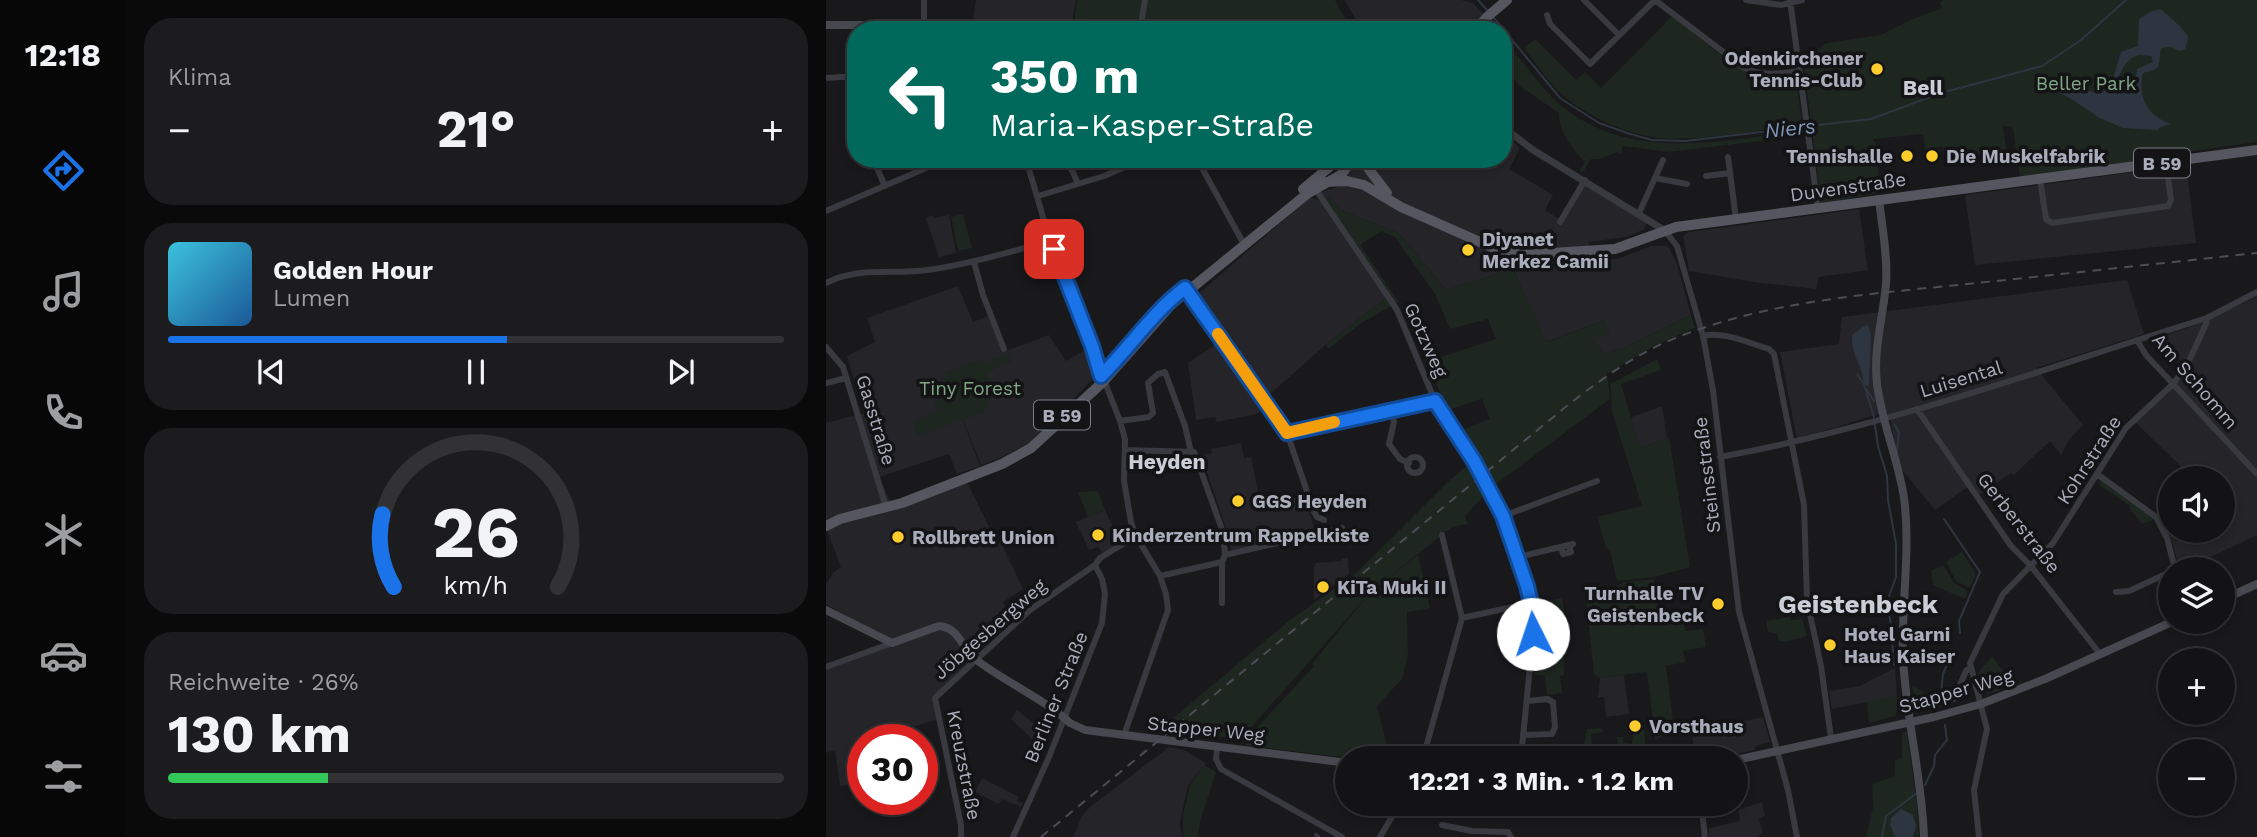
<!DOCTYPE html>
<html lang="de">
<meta charset="utf-8">
<style>
:root{--surface:#131214;--page:#1c1b1d;--text:#f1f3f6;--muted:#9d9ea0;--line:#323234;--accent:#1a73e8}
body{margin:0;font-family:"Work Sans",sans-serif;background:var(--page);color:var(--text);height:100vh;display:flex;flex-direction:column;font-size:26px;white-space:nowrap}
*{box-sizing:border-box;margin:0}
p{font-size:23px;color:var(--muted)}
.icon{flex:none;width:38px;height:38px;fill:none;stroke:currentColor;stroke-width:2;stroke-linecap:round;stroke-linejoin:round}
.map{position:relative;flex:1;overflow:hidden}
.details{display:flex;flex-direction:column;gap:18px;padding:18px;background:#0a0a0b;width:700px}
.details>*{flex:none}
.top-card{position:absolute;left:21px;top:21px;width:665px;height:147px;border-radius:28px;box-shadow:0 4px 10px #0003,0 0 0 2px var(--line);background:#00695c;color:#fff;overflow:hidden}
.controls{position:absolute;left:1332px;top:466px;display:grid;gap:14px}
.controls a{display:grid;place-items:center;width:77px;height:77px;border-radius:50%;background:var(--surface);box-shadow:0 4px 10px #0003,0 0 0 2px var(--line);font-size:35px}
.speed{position:absolute;left:21px;top:724px;display:flex;gap:14px;font-size:35px;font-weight:700;text-align:center}
.speed>*{display:grid;place-content:center;width:91px;height:91px;border-radius:50%;background:var(--surface);box-shadow:0 4px 10px #0003,0 0 0 2px var(--line);line-height:1}
.speed .limit{border:10px solid #d22;background:#fff;color:#111}
.pin{position:absolute;display:grid;place-items:center;width:60px;height:60px;color:#fff;margin:-30px;border-radius:14px;box-shadow:0 4px 10px #0006}
.me{position:absolute;width:77px;margin:-38px;rotate:356deg;stroke-linejoin:round;filter:drop-shadow(0 0 5px #0008)}
.turn{display:flex;align-items:center;gap:24px;height:147px;padding:0 28px;font-size:32px}
.turn .icon{width:91px;height:91px;stroke-width:2.5}
.turn b{display:block;font-size:49px;line-height:60px}
.big{font-size:52px;font-weight:700;line-height:1.1}
.details .tile{flex:1;display:flex;flex-direction:column;justify-content:center;gap:10px;min-width:0;padding:0 24px;border-radius:28px;background:var(--page)}
.details .dial{align-items:center;gap:0}
.dial svg{height:182px;overflow:visible;fill:none;stroke:var(--line);stroke-width:7;stroke-linecap:round;text-anchor:middle}
.dial text{fill:var(--text);stroke:none}
.song{display:flex;align-items:center;gap:21px}
.cover{width:84px;height:84px;border-radius:10px;background:linear-gradient(135deg,hsl(190 70% 55%),hsl(210 70% 35%))}
.played{height:7px;border-radius:4px;background:linear-gradient(90deg,var(--accent) 55%,var(--line) 55%)}
.keys{display:flex;justify-content:space-around;direction:ltr}
.heat{display:flex;justify-content:space-between;align-items:center;font-size:38px;direction:ltr}
.charge{height:10px;border-radius:5px;background:linear-gradient(90deg,#34c759 26%,var(--line) 0)}
.trip{position:absolute;left:509px;top:746px;width:413px;height:70px;border-radius:35px;background:var(--surface);box-shadow:0 4px 10px #0003,0 0 0 2px var(--line);font-weight:700;line-height:70px;text-align:center}
main{display:flex;flex:1;min-height:0}
.menu{display:flex;flex-direction:column;width:126px;justify-content:space-around;align-items:center;background:#080708;color:var(--muted)}
.menu .icon{width:49px;height:49px}
.menu .current{color:var(--accent)}
.menu b{font-size:32px;color:var(--text)}
.map>svg:first-child{display:block}
</style>
<main>
<nav class="menu">
<b>12:18</b>
<svg class="icon current" aria-label="directions" viewBox="0 0 24 24"><path d="M12 3l9 9-9 9-9-9zM9 14v-3h6M13 9l2 2-2 2"/></svg>
<svg class="icon" aria-label="music" viewBox="0 0 24 24"><path d="M9 18V5l10-2v13"/><circle cx="6" cy="18" r="3"/><circle cx="16" cy="16" r="3"/></svg>
<svg class="icon" aria-label="phone" viewBox="0 0 24 24"><path d="M5 4h4l2 5-3 2q2 4 5 5l2-3 5 2v4C11 20 4 13 5 4z"/></svg>
<svg class="icon" aria-label="climate" viewBox="0 0 24 24"><path d="M12 3v18M4 7l16 10M4 17L20 7"/></svg>
<svg class="icon" aria-label="car" viewBox="0 0 24 24"><path d="M5 17H2v-5l4-1 3-4h7l3 4 3 1v5h-3M9 17h6M6 11h13"/><circle cx="7" cy="17" r="2"/><circle cx="17" cy="17" r="2"/></svg>
<svg class="icon" aria-label="filters" viewBox="0 0 24 24"><path d="M4 7h16M4 17h16"/><circle cx="9" cy="7" r="2"/><circle cx="15" cy="17" r="2"/></svg>
</nav>
<section class="details">
<div class="tile"><p>Klima</p>
<div class="heat"><a>−</a><b class="big">21°</b><a>+</a></div>
</div>
<div class="tile">
<div class="song"><i class="cover"></i><div><b>Golden Hour</b><p>Lumen</p></div></div>
<div class="played"></div>
<div class="keys"><svg class="icon" aria-label="previous" viewBox="0 0 24 24"><path d="M18 5L8 12l10 7zM5 5v14"/></svg><svg class="icon" aria-label="pause" viewBox="0 0 24 24"><path d="M8 5v14M16 5v14"/></svg><svg class="icon" aria-label="next" viewBox="0 0 24 24"><path d="M6 5l10 7-10 7zM19 5v14"/></svg></div>
</div>
<div class="tile dial"><svg viewBox="0 0 100 80">
<path d="M14 69A42 42 0 1 1 86 69"/>
<path d="M14 69A42 42 0 0 1 9 37" stroke="#1a73e8"/>
<text x="50" y="56" font-size="32" font-weight="700">26</text>
<text x="50" y="72" font-size="11">km/h</text>
</svg></div>
<div class="tile"><p>Reichweite · 26%</p><b class="big">130 km</b><div class="charge"></div></div>
</section>
<div class="map">
<svg width="1431" height="837" viewBox="0 0 1431 837">
<rect width="100%" height="100%" fill="#19181b"/>
<!-- built -->
<path fill="#252428" d="M150,0h100l-5,30h-69l-30,-4z
M519,0h116l12,3 11,12 -15,15h-108z
M688,142l6,6 -11,21 44,26 -8,15 14,9 23,-38 65,42 -4,7 -17,7 -37,5 -1,18 29,-1 34,-13h17l9,18 14,51 -65,32 -22,7 -11,-14 12,-20 -59,22 -33,-73 -67,21 -47,-57 -59,-23 -10,-13 -5,3 -5,-8 21,-6 15,-27h70l20,7 6,-7h51v-5l2,2z
M1360,165l10,78 -221,22 -10,-70z
M486,198l7,2 2,3 65,95 -63,49 -56,50 -70,-102 111,-96z
M1033,209l9,61 -49,7 -3,12 -62,-7 -65,-11 -6,-35 6,-4z
M106,215l2,3 15,-3 7,38 -17,4 -13,-39z
M1301,280l17,54 -108,34 47,57 -14,15 -8,15 -11,-14 -36,34 -3,-2 -30,21 -15,-6 -31,22 -37,-45 -7,-44 -6,-9 -88,27 -17,-87 59,-8 3,-27z
M132,286l15,36 18,-7 14,36 44,-16 17,26 21,-12 7,29 -61,63 -33,17 -19,7 -34,-87 33,88 -23,8 -8,-20 -70,23 13,28 75,-23 26,53 4,-1 26,55 -20,13 9,18 -77,78 4,21 -39,12 2,9h-39v43l-23,3 -5,-36 -9,3v-86l65,-24 -65,-39v-20l7,-11 8,-6 -15,-39v-105l38,-10 -17,-57 28,-14 -8,-24z
M1431,297v238l-72,34h-5l-12,-39h54v-52h-29l-58,-56 45,-41 8,-12 -28,-32 39,-13z
M392,343l46,65 -8,6 -39,8 -2,-5 -19,3 -8,-57z
M836,406l5,32 -26,10 -12,-30z
M415,443l3,15 7,-1 10,49 43,-10 12,37 -4,1 -2,-4 -11,2 1,5 -18,4 -1,-4 -14,4v3l-34,7 -2,-2 -4,-18 -26,-76 11,-2 -1,-4z
M279,510l15,32 -17,12 -5,-7 -9,3 -13,-28z
M516,558h6l1,16 -35,26v-33l2,-4 25,-2z
M1069,668l2,28 -65,13 -3,-18 31,-5z
M798,675l5,39 -23,3 -2,-20h-6l2,-19z
M191,710l23,18 9,3 -6,14 -10,-5 -22,-21z
M937,717l7,25 -15,4v3l-4,2 -39,7h-17l-3,-25z
M343,747l15,3 22,13 -18,22 -8,38 2,14h-109l9,-21 8,-9z
M156,778l37,19 -2,4 6,2 -2,4 -19,-8 -3,5 -24,-12z
M936,802l3,14 -6,3 4,14 -6,4h-48v-9l31,-7 -2,-11z"/>
<!-- green -->
<path fill="#1e2620" d="M251,0h65l-4,30h-65z
M322,0h187l17,30h-210z
M1117,0h314v142l-106,15 -4,5 -127,17 -7,-51 -10,-2 4,29 -61,9 -3,-18 -18,3 -2,-15 -50,5 3,5 4,49 -59,10 -18,-144 5,-2 18,-14 55,-8 34,-17 27,-10 -2,-6z
M846,16c22,17 70,61 97,62 9,0 18,-2 27,-2l6,48c-43,6 -97,17 -139,14 -34,-2 -72,-20 -98,-41 -16,-12 -28,-33 -41,-49l11,-9 41,41 9,-8 16,16z
M677,38c17,19 41,54 60,69 70,56 160,33 240,24l1,5 -135,16 -46,-6 -2,8 -3,-2 -18,7h-9l-8,13 -4,-1 6,-9c-13,-13 -27,-32 -26,-49l-38,-26 -18,-20z
M504,196l10,14 59,23 47,57 67,-21 34,73 58,-22 5,14 -17,6 11,14 22,-7 65,-32 4,13 -47,21 -41,25 3,25 -119,89 -26,28 3,8 -16,3 -73,58 39,-30 12,53 -23,4 1,43 -6,24 -25,27 13,50h-3l1,2h-40l-103,-13 5,-10 64,-69 -2,-2 56,-69 -127,144 -82,-9 131,-110 66,-47 93,-92 28,-25 -16,-26 29,-11 -8,-20 -34,11 -22,-48 70,-23 -8,-20 -38,10 -15,-35 -40,-57 -14,-6 -21,14 39,57 -36,20 -35,27 -2,-4 60,-47 -65,-95z
M137,214l9,34 -14,3 -7,-34z
M185,353l1,8 -17,7 -8,7 6,16 -9,21 -66,24 -5,-14 24,-10 -3,-11 16,-6 -6,-16 3,-2 -2,-5 37,-13 2,4z
M831,359l4,11 -40,14c7,22 12,43 20,64l28,-11 21,130 -36,10 -35,4 -3,-3 -6,-28 -4,-3 -9,-30 45,-11 -30,-94 -2,-28z
M1275,480l52,38v2l-11,4 -13,-16 1,-2 -32,-22z
M272,491l7,19 -17,7 -10,-25z
M1136,552l14,22 -6,14 -14,-7 -10,-19z
M1117,565l11,18 14,8 -3,8 -32,-14 -2,-14z
M821,580h7l6,40 23,-1 2,12 18,-2 3,18 -23,4 3,11 -20,4 7,55 -9,2 2,12 -11,4 -8,-67 -47,6 -6,-4 -8,-75 3,-6 33,-9v-2z
M736,598l4,23 -26,2 -2,-20z
M964,617l1,3 11,-1 5,17 -21,6 -7,-1 -2,-7 -9,-2 -2,-11z
M711,656h27v19l-4,1 2,17 -15,2 -2,-19 -11,-1z
M1166,656l13,17 -11,9 7,8 -14,4 -4,-3 -5,-18z
M1086,685l28,16 3,4 -2,2 -21,4 -6,-4z
M1071,696v15l-2,5 -26,7 -2,-22z
M776,728l1,4 -12,2 1,17 4,2 12,-2 9,5 -32,2 -1,-13 3,-16z
M818,730l3,28h-27l-3,-21h6v6l9,1 1,-9 7,-1v-3z
M1081,732l10,70 2,35h-6l2,-4 -14,-24 -10,9 -1,7 5,12h-29l7,-30 -1,-23 23,-8v-15l7,-3v-25z
M378,765l12,7 -16,50 -2,15h-15v-22l7,-31z"/>
<!-- water -->
<path fill="#2d3640" fill-rule="evenodd" d="M1334,9c4,2 28,24 28,28 0,3 -2,9 -3,12l-6,2c-7,-4 -10,-6 -18,-2 -4,18 3,19 -18,24 -6,23 4,43 28,51l-11,3 -2,3 -35,-2 -25,-11 -28,-19 -23,-11 25,-1 24,7 9,-2 6,-6 10,-33 17,-6 1,-27 13,-8zM1313,55l12,1 2,6 -16,7 -2,14 -14,5 -4,-6c4,-12 9,-24 22,-27z
M1042,325l3,9 -2,52 -5,-2c-1,-18 -13,-28 -12,-49l12,-9z
M1075,809l12,6 3,11 -3,11h-18l-5,-12 1,-7z"/>
<g fill="none" stroke-linecap="round" stroke-linejoin="round">
<!-- stream -->
<path stroke="#2d3640" stroke-width="2" d="M652,0l10,11
M668,18l66,80 39,25 28,10 25,7 34,1 117,-14
M983,126l62,-7 70,-26 101,-27 39,-26 45,-40
M1031,374l7,10 10,33
M1041,390l7,11
M1068,424l5,9 -2,19
M1049,425l3,21 9,30 1,24 8,44v33l-9,25 4,23 3,40
M1118,519l36,53 -21,49 1,12
M1114,702l3,-28 8,-19
M1099,785l9,-19 1,-11 12,-15 -2,-15
M1056,837l4,-21 31,-23"/>
<!-- minor-tunnel -->
<path stroke="#36363b" stroke-width="6" stroke-dasharray="6 3" stroke-linecap="butt" d="M490,837l2,-3"/>
<!-- minor -->
<path stroke="#393940" stroke-width="6" d="M98,0v25
M758,0l35,35
M829,0l88,67c20,10 35,7 56,4
M920,0l35,5 21,-5
M964,0l28,208
M721,15l3,9 40,40 65,-64
M314,30l5,-30
M22,77l3,42 5,11
M0,78l30,-2
M902,157l8,62
M47,159l12,27
M200,159l24,82 70,180 5,18 -1,42 7,41 5,14 24,40 6,18 2,16 -44,125
M238,159l9,13 5,12
M371,159l48,87
M880,176l24,-3
M829,178l8,-18
M1214,179l6,40 6,4 116,-17 3,-6 -5,-38
M488,187l83,123 38,91 40,62
M212,196l66,-20 39,-17
M0,211l121,-52
M813,213l16,-35 32,6
M734,222l25,-42
M839,231l12,15 26,90 10,54 26,222 49,178 9,47
M148,262l9,33 21,54
M0,283c34,-17 65,-8 102,-13 42,-6 81,-18 122,-29
M362,291l99,142 27,79 3,5 7,3
M877,336c21,-5 45,7 66,13l5,5 30,151 3,95 14,66 10,72
M1311,340l9,15 111,119
M0,347l17,20 43,140
M0,383l20,-5
M1091,409l94,137 20,20 69,88
M566,410l2,12 -5,22 11,15 9,4
M294,421l29,-4 4,-4 -5,-30 10,-9 7,-2 20,54 6,26
M461,433l148,-32
M300,450l68,2 29,80 2,23 -3,7v41
M894,457c166,-30 326,-89 487,-139
M581 465a8 8 0 1 1 16 0a8 8 0 1 1-16 0Z
M1271,474l59,43 11,21 8,31
M661,484l16,32 28,87 3,22 -13,133
M677,516l94,-35
M735,547l2,7 8,-2 -2,-7
M399,555l117,-27
M692,557l55,-13
M334,576l62,-14
M1290,592l13,-1 41,-19
M636,618l69,-15
M705,655l27,-1 2,-2v-27h-26
M0,667l66,-24
M1128,699l12,-28 4,-3
M697,735l29,-1 3,-7 -2,-25 -6,-3 -20,2
M391,747l-1,12 5,10 121,68
M597,758l39,-140 -20,-83
M875,803l4,34
M616,825l30,6 36,1 3,5
M135,837v-12l-26,-127 95,-88 65,-45 5,-7 36,-22
M187,837l36,-80 53,-134 3,-29 -3,-15 -7,-14
M554,837l20,-34
M1153,837l-5,-47 13,-61 -17,-66 33,-69 50,-51 73,-115 48,-45 14,-20 18,-39 1,-6 50,-26"/>
<!-- tertiary -->
<path stroke="#393940" stroke-width="7" d="M677,127l30,23 131,80"/>
<!-- secondary -->
<path stroke="#474850" stroke-width="8" d="M0,25h98l41,5
M1053,199c3,28 9,57 7,85 -3,34 -13,66 -9,100 5,39 21,75 27,114 7,53 -3,106 -1,160 3,60 19,119 21,179
M1396,600l35,-16
M0,610l66,33 47,-17c20,2 22,20 35,32 30,24 68,39 96,65l15,7 263,33
M910,760l198,-43 47,-13 64,-25 129,-58"/>
<!-- primary -->
<path stroke="#55565f" stroke-width="10" d="M650,30l11,-13 20,-17
M535,159l26,34
M500,182l21,-1 17,4 37,22 97,43 23,5 94,-6 61,-22 581,-77
M477,189l36,-30
M0,526l14,-7 62,-16 100,-39 29,-16 72,-66 69,-78 135,-110 35,-20 10,-15"/>
<!-- rail -->
<path stroke="#4c4d55" stroke-width="2" stroke-dasharray="9 7" stroke-linecap="butt" d="M215,837l527,-432c31,-24 62,-47 98,-63 98,-42 207,-48 311,-59 94,-10 187,-20 280,-30"/>
<!-- minor-bridge -->
<path stroke="#393940" stroke-width="6" d="M649,463l12,21"/>
</g>
<g fill="none" stroke-linecap="round" stroke-linejoin="round">
<defs>
<path id="route" d="M228,249l38,97 9,30c29,-29 52,-64 84,-88l102,145 148,-32 39,60 29,55 24,70 4,17 2,31"/>
</defs>
<!-- route casing -->
<use href="#route" stroke="#114b97" stroke-width="18"/>
<!-- route -->
<use href="#route" stroke="#1a73e8" stroke-width="12"/>
<!-- slow -->
<path stroke="#f59e0b" stroke-width="12" d="M392,334l69,99 47,-11"/>
</g>
<!-- markers -->
<g fill="#fdcd2e" stroke="#141316" stroke-width="2.5">
<circle cx="1051" cy="69" r="7"/>
<circle cx="1081" cy="156" r="7"/>
<circle cx="1106" cy="156" r="7"/>
<circle cx="642" cy="250" r="7"/>
<circle cx="412" cy="501" r="7"/>
<circle cx="272" cy="535" r="7"/>
<circle cx="72" cy="537" r="7"/>
<circle cx="497" cy="587" r="7"/>
<circle cx="892" cy="604" r="7"/>
<circle cx="1004" cy="645" r="7"/>
<circle cx="809" cy="726" r="7"/>
</g>
<g text-anchor="middle" dominant-baseline="central" stroke-width="7" stroke-linejoin="round" paint-order="stroke">
<!-- shield labels -->
<g fill="#141316" stroke="#7d7f8a" stroke-width="2">
<rect x="1308" y="148.5" width="56" height="29" rx="5"/>
<rect x="208" y="400.5" width="56" height="29" rx="5"/>
</g>
<g font-size="18" font-weight="bold" fill="#aaadbb">
<text x="1336" y="163">B 59</text>
<text x="236" y="415">B 59</text>
</g>
<!-- poi labels -->
<g font-size="19" font-weight="bold" fill="#aaadbb" stroke="#141316" text-anchor="start">
<text x="1037" y="58" text-anchor="end">Odenkirchener<tspan x="1037" dy="22">Tennis-Club</tspan></text>
<text x="1067" y="156" text-anchor="end">Tennishalle</text>
<text x="1120" y="156">Die Muskelfabrik</text>
<text x="656" y="239">Diyanet<tspan x="656" dy="22">Merkez Camii</tspan></text>
<text x="426" y="501">GGS Heyden</text>
<text x="286" y="535">Kinderzentrum Rappelkiste</text>
<text x="86" y="537">Rollbrett Union</text>
<text x="511" y="587">KiTa Muki II</text>
<text x="878" y="593" text-anchor="end">Turnhalle TV<tspan x="878" dy="22">Geistenbeck</tspan></text>
<text x="1018" y="634">Hotel Garni<tspan x="1018" dy="22">Haus Kaiser</tspan></text>
<text x="823" y="726">Vorsthaus</text>
</g>
<!-- park labels -->
<g font-size="19" fill="#80a786" stroke="#141316">
<text x="1260" y="83">Beller Park</text>
<text x="144" y="388">Tiny Forest</text>
</g>
<!-- street labels -->
<g font-size="19" fill="#aaadbb" stroke="#141316">
<text transform="translate(1022 187) rotate(-8)">Duvenstraße</text>
<text transform="translate(600 340) rotate(66)">Gotzweg</text>
<text transform="translate(1135 379) rotate(-17)">Luisental</text>
<text transform="translate(1369 381) rotate(49)">Am Schomm</text>
<text transform="translate(50 420) rotate(73)">Gasstraße</text>
<text transform="translate(1263 460) rotate(-57)">Kohrstraße</text>
<text transform="translate(881 475) rotate(-97)">Steinsstraße</text>
<text transform="translate(1193 523) rotate(52)">Gerberstraße</text>
<text transform="translate(164 629) rotate(-41)">Jöbgesbergweg</text>
<text transform="translate(1130 691) rotate(-16)">Stapper Weg</text>
<text transform="translate(230 697) rotate(-68)">Berliner Straße</text>
<text transform="translate(380 729) rotate(6)">Stapper Weg</text>
<text transform="translate(138 765) rotate(79)">Kreuzstraße</text>
</g>
<!-- neighbourhood labels -->
<g font-size="21" font-weight="bold" fill="#cbcdd7" stroke="#141316">
<text x="1097" y="87">Bell</text>
<text x="341" y="461">Heyden</text>
</g>
<!-- water labels -->
<g font-size="21" font-style="italic" fill="#7f97b8" stroke="#141316">
<text transform="translate(964 128) rotate(-6)">Niers</text>
</g>
<!-- district labels -->
<g font-size="26" font-weight="bold" fill="#cbcdd7" stroke="#141316">
<text x="1032" y="604">Geistenbeck</text>
</g>
</g>
</svg>
<div class="controls">
<a><svg class="icon" aria-label="sound" viewBox="0 0 24 24"><path d="M4 9h4l5-4v14l-5-4H4zM17 9q2 3 0 6"/></svg></a>
<a><svg class="icon" aria-label="layers" viewBox="0 0 24 24"><path d="M12 4l9 5-9 5-9-5zM3 14l9 5 9-5"/></svg></a>
<a>+</a>
<a>−</a>
</div>
<div class="speed"><div class="limit">30</div></div>
<div class="pin" style="left:228px;top:249px;background:#d93025"><svg class="icon" aria-label="arrive" viewBox="0 0 24 24"><path d="M6 21V4h12l-3 4 3 4H6"/></svg></div>
<svg class="me" style="left:707px;top:634px" viewBox="-20 -20 40 40"><circle r="19" fill="#fff"/><path d="M0-13L10 11 0 6-10 11z" fill="#1a73e8"/></svg>
<div class="trip">12:21 · 3 Min. · 1.2 km</div>
<div class="top-card">
<div class="turn"><svg class="icon" aria-label="left" viewBox="0 0 24 24"><path d="M17 20v-9H6M10 6l-5 5 5 5"/></svg><div><b>350 m</b>Maria-Kasper-Straße</div></div>
</div>
</div>
</main>
